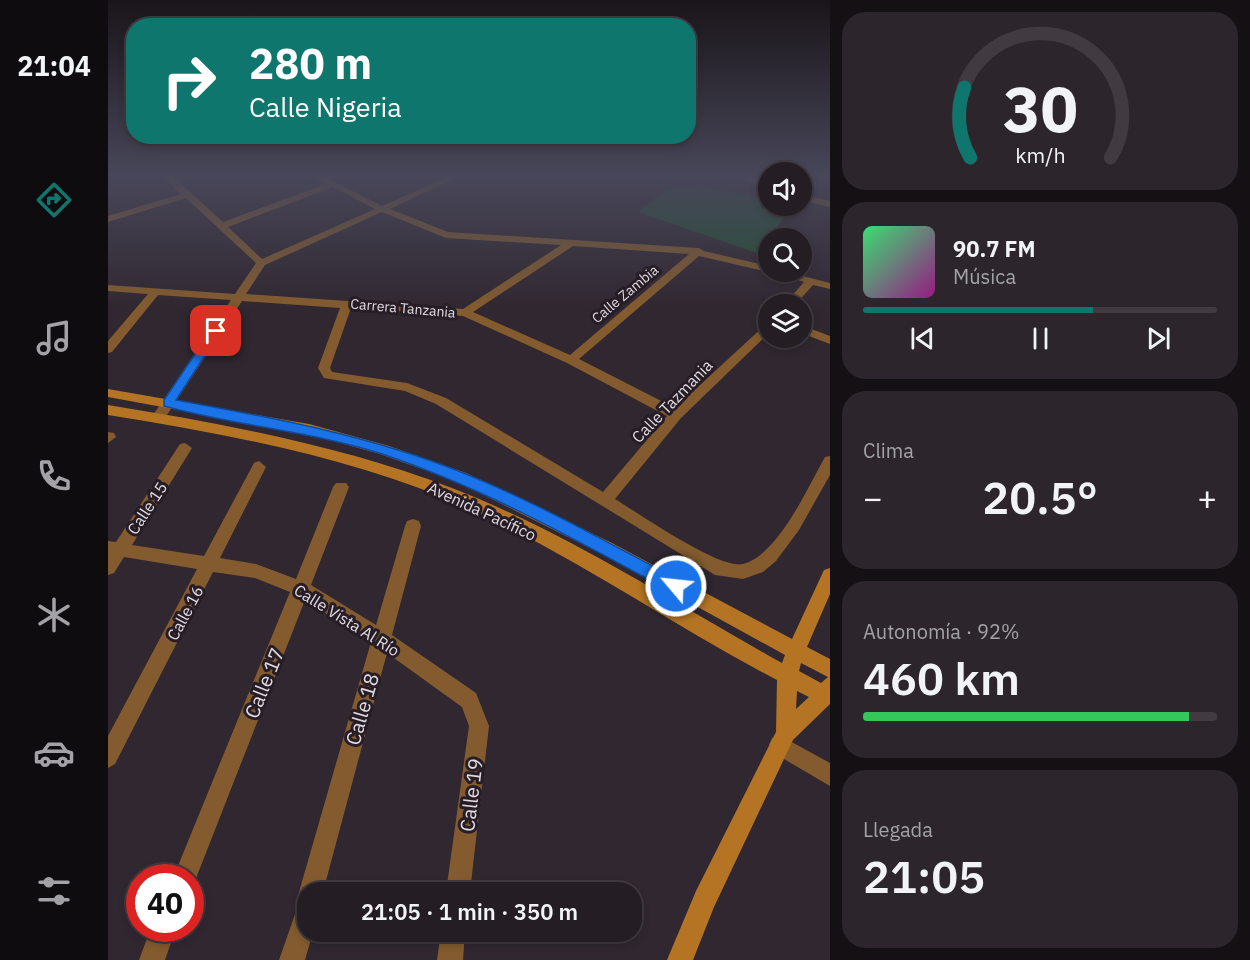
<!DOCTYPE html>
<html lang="es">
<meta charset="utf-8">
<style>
:root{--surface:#241d24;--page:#2c262c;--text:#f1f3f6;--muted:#a3a2a6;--line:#413b41;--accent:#0f766e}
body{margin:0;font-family:"IBM Plex Sans",sans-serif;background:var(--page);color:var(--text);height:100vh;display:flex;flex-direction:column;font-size:22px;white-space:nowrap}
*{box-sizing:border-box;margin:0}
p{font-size:20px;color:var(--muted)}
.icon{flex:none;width:33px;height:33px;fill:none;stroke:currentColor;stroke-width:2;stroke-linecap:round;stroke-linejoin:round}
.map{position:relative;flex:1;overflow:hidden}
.side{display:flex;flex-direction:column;gap:12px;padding:12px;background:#141014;width:420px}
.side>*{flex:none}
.guide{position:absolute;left:18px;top:18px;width:570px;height:126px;border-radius:24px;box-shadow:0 3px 9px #0003,0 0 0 2px var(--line);background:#0f766e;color:#fff;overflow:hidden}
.buttons{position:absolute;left:650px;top:162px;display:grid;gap:12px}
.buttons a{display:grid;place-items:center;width:54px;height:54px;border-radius:50%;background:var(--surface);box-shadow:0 3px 9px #0003,0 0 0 2px var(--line);font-size:30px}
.speed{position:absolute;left:18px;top:864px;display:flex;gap:12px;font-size:30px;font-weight:700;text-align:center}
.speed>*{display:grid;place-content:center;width:78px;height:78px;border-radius:50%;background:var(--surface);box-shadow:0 3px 9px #0003,0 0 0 2px var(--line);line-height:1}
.speed .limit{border:9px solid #d22;background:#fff;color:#111}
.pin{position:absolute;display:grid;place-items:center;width:51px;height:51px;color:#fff;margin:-26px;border-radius:12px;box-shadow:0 3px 9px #0006}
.me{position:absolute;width:66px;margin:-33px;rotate:298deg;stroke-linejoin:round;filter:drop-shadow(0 0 4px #0008)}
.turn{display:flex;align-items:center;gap:21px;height:126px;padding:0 24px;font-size:27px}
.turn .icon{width:78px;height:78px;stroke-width:2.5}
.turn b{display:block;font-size:42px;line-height:51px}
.big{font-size:45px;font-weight:600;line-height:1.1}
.side .tile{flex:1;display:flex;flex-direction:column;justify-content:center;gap:9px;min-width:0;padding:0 21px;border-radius:24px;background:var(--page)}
.side .dial{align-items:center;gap:0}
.dial svg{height:156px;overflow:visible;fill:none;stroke:var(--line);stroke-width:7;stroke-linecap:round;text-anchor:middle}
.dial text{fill:var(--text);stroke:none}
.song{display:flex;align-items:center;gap:18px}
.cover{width:72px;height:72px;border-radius:9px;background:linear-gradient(135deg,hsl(140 70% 55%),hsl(310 70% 35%))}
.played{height:6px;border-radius:3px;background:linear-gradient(90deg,var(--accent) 65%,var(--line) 65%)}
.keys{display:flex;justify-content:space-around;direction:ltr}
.heat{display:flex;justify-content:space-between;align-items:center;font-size:33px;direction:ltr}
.charge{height:9px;border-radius:4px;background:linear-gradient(90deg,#34c759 92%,var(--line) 0)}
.trip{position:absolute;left:189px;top:882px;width:345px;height:60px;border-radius:24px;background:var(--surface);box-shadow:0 3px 9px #0003,0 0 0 2px var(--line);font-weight:600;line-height:60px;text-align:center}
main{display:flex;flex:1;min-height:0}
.tab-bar{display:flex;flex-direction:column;width:108px;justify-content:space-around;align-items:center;background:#0e0c0e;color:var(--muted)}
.tab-bar .icon{width:42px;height:42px}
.tab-bar .selected{color:var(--accent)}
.tab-bar b{font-size:27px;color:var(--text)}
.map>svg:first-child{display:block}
</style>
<main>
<nav class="tab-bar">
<b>21:04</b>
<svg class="icon selected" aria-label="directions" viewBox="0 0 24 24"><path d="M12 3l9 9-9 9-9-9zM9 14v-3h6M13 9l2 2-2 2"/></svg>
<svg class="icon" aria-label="music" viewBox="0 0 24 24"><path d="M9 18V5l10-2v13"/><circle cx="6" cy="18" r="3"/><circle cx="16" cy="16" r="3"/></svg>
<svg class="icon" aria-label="phone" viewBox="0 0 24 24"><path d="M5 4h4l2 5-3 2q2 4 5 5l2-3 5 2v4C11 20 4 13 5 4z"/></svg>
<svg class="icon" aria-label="climate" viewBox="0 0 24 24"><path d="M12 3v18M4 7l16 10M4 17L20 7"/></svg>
<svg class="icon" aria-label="car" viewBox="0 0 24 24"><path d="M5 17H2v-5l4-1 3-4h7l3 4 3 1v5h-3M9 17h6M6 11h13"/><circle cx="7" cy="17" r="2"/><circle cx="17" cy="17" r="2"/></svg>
<svg class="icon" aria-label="filters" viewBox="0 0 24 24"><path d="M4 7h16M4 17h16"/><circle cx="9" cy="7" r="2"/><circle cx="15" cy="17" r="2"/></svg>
</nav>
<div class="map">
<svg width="722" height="960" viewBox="0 0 722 960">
<rect width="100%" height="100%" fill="#302730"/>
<!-- green -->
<path fill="#205131" d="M589,186l71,13v7h25l-36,47 -119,-41 28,-22z"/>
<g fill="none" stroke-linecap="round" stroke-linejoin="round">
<!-- street -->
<path fill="#835b2e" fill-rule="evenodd" d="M54,175h9l52,47 103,-38 -15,-9h10l61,31 70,-31h10l-72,34 58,23 251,16 5,3 64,15v6h3h-3l-69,-16 -120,103 96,49 89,-82 4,-2v10l-87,84 -66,81c23,14 105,71 128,65 35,-9 65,-77 82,-107l5,-1v19l-31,55 -23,31 -13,11 -20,7 -28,-4 -279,-171 -31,-13 -81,-13 -6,-10 22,-60 -98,-7 -79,120h-10l-2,-3 2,-3 78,-115 -73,-5 -46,57 -4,1v-12l40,-47 -40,-3v-6l127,9 21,-31 -70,-65 -78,24v-6l73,-22zM225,187l42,22 -113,50 -34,-32zM274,212l64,26 115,7 -98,64 -217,-15 19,-29zM465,246l116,8 -119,101 -97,-43zM243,308l112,8 104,47 100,53 -64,76 -157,-94 -39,-15 -75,-11 -2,-4z
M629,175h10l21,11v6z
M693,194l29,7v6l-29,-7z
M664,272h15l43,11v6l-17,-4 -17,19h-11l19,-22z
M693,325l29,11v8l-29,-11z
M0,432l6,1 2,4 -8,6z
M77,443l7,5 -60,97 72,11 50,-93 5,-2 7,6 -46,91 36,6 40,15 37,-92 3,-4h10l3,4 -38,98 65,40 29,-99 2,-5 6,-2 6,2 2,5 -29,109 84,58 13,33 -19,166h-24l23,-166 -7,-19 -75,-54 -64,239h-15v40h5l-8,28h-26l22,-63 -2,-5 72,-250 -66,-42 -112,286 -3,2v-10h-17l117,-286 -35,-14 -42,-6 -98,192 -7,4v-32l89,-167 -73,-12 -10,16 -6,2v-34l8,1 64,-98z
M671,735l51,28v23l-58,-34 -3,-7 3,-7z
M43,928h25l-11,32h-26z
M333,932h24l-2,28h-26z"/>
<!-- secondary -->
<path fill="#b47424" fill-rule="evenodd" d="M0,389l201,35 80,22 77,27 144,69 182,97 32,-69 6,-2v26l-23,53 23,12v45l-37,36 -79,167 -21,53h-26l29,-69 80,-159 1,-52c-96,-50 -186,-113 -285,-161 -120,-58 -253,-83 -384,-104v-10c117,19 234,41 344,83 116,45 222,115 330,175l3,-8 -187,-103 -142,-71 -76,-27 -71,-20 -201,-37zM693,663l27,14 -7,6 -22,-12zM689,691l12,6 -13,12z"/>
</g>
<!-- sky -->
<linearGradient id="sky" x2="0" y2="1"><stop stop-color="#1a151a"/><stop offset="0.57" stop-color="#484759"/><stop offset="1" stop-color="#484759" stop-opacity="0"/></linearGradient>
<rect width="722" height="309" fill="url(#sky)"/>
<!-- route -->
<path fill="#1a73e8" stroke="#114b97" stroke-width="1.5" d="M108,328l5,3 -45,69c98,18 196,36 290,74 74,30 144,70 215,107l3,5 -3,5h-11c-94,-51 -186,-103 -288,-137 -72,-23 -146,-28 -218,-48v-6l48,-71z"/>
<g text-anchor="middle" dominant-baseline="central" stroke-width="6" stroke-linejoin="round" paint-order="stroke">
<!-- far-street labels -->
<g font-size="14" fill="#e0dae0" stroke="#261d26">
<text transform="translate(517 294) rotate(-40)">Calle Zambia</text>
<text transform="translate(295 308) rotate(5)">Carrera Tanzania</text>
</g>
<!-- street labels -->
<g font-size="16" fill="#e0dae0" stroke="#261d26">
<text transform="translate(564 401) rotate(-46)">Calle Tazmania</text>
<text transform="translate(39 508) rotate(-57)">Calle 15</text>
<text transform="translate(374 511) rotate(25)">Avenida Pacífico</text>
<text transform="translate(77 613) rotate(-62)">Calle 16</text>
<text transform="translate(239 620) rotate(32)">Calle Vista Al Río</text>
</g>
<!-- near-street labels -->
<g font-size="20" fill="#e0dae0" stroke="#261d26">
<text transform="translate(156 683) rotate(-68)">Calle 17</text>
<text transform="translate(254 709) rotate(-74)">Calle 18</text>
<text transform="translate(363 795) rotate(-83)">Calle 19</text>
</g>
</g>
</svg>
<div class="buttons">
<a><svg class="icon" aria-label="sound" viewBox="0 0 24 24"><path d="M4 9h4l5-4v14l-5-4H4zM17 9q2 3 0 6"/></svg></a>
<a><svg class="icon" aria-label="search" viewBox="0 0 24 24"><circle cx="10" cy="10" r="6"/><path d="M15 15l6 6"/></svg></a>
<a><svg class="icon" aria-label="layers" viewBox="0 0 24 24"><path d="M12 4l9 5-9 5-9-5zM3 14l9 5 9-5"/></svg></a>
</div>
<div class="speed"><div class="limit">40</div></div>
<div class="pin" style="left:108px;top:331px;background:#d93025"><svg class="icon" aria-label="arrive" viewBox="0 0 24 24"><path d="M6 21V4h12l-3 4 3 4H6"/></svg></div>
<svg class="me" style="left:568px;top:586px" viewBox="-20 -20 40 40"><circle r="17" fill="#1a73e8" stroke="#fff" stroke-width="3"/><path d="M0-11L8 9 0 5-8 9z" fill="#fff"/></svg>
<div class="trip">21:05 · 1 min · 350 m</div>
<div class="guide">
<div class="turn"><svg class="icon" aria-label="right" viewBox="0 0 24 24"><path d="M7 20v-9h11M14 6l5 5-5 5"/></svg><div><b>280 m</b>Calle Nigeria</div></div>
</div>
</div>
<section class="side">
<div class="tile dial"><svg viewBox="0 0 100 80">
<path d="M14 69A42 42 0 1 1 86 69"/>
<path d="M14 69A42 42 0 0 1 11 33" stroke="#0f766e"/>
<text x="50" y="56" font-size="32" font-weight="700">30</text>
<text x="50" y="72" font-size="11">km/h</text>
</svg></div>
<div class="tile">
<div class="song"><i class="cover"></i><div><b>90.7 FM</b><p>Música</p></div></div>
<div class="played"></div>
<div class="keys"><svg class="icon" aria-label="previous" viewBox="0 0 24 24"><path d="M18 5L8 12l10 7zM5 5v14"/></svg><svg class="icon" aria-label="pause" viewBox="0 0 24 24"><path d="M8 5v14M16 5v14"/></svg><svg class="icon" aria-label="next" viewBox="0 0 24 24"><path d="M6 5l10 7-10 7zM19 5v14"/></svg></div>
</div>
<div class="tile"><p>Clima</p>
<div class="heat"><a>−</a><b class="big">20.5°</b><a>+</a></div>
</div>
<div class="tile"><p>Autonomía · 92%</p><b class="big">460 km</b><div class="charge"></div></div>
<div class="tile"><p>Llegada</p><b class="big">21:05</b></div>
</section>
</main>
